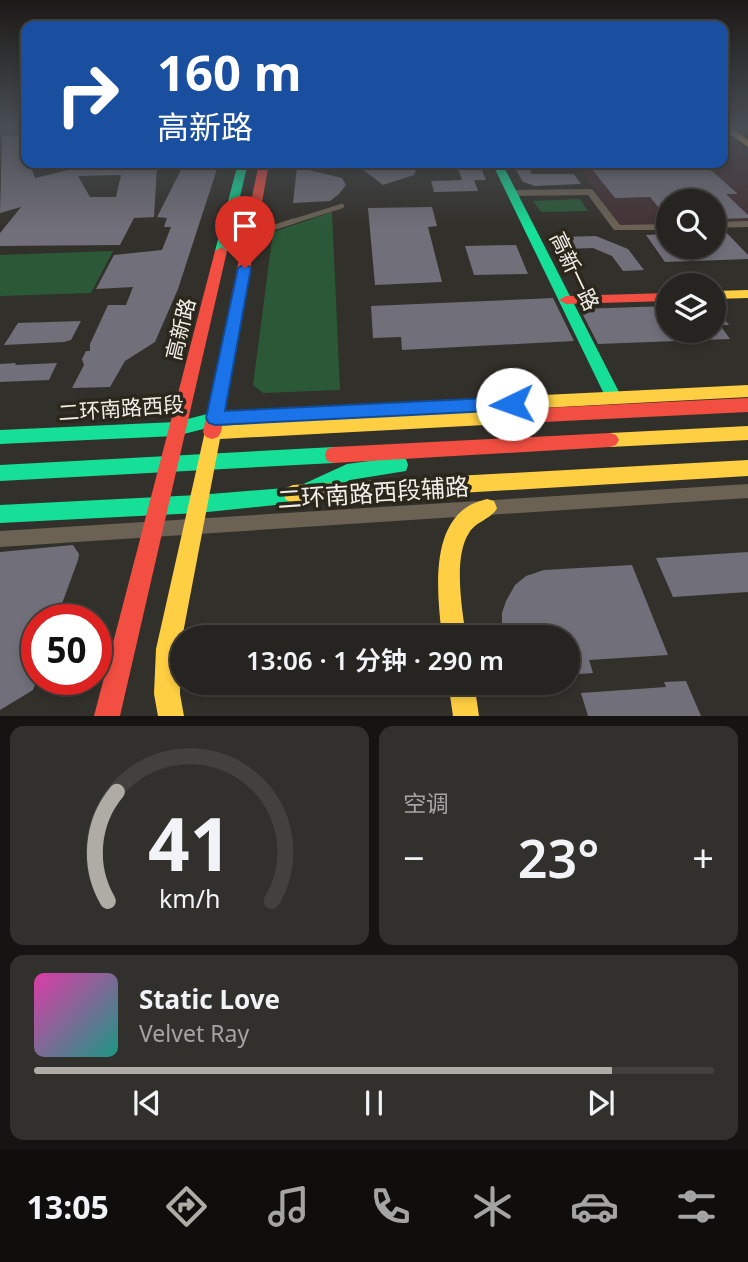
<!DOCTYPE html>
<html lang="zh">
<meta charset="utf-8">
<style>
:root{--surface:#262420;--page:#32302d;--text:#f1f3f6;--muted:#a4a4a5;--line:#42413e;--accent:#afaca6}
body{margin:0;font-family:"Noto Sans","Noto Sans SC",sans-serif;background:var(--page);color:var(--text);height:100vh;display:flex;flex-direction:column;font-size:26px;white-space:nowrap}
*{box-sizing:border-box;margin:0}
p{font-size:23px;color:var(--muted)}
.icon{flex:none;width:38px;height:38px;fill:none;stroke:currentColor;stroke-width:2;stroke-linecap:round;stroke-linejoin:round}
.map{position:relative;height:716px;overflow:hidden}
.panel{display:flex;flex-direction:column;gap:10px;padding:10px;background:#151412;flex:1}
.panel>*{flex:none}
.guide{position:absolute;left:21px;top:21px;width:707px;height:147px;border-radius:14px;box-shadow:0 4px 10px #0003,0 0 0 2px var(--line);background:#1a4fa0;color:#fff;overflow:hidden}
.tools{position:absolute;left:656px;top:189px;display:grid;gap:14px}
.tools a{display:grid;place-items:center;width:70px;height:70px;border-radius:50%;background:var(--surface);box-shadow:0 4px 10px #0003,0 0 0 2px var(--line);font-size:35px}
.speed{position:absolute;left:21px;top:604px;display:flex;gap:14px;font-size:35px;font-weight:700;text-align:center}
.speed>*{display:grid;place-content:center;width:91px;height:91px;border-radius:50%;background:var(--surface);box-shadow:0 4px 10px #0003,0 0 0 2px var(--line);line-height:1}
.speed .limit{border:10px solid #d22;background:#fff;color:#111}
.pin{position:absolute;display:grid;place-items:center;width:60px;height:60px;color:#fff;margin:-72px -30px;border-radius:50% 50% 50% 0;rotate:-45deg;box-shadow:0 0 7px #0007}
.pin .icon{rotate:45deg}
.me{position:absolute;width:77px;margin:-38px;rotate:267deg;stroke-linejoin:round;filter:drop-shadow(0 0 5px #0008)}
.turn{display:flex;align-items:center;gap:24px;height:147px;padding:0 21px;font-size:32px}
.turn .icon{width:91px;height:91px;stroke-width:2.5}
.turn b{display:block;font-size:49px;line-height:60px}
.big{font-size:52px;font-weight:600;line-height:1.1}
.panel .tile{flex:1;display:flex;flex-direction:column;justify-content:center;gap:10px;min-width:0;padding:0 24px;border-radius:14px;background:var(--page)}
.panel .dial{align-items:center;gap:0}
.dial svg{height:182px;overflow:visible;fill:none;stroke:var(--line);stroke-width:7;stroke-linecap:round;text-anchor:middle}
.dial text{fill:var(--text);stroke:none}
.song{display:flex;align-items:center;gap:21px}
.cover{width:84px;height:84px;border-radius:10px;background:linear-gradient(135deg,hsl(320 70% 55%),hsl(170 70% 35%))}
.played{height:7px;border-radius:4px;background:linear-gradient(90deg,var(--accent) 85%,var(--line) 85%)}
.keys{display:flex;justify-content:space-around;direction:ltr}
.heat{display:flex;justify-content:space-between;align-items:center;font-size:38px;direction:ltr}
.panel .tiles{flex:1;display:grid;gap:10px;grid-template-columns:1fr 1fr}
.tile:last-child{grid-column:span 2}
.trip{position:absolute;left:170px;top:625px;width:410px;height:70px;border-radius:35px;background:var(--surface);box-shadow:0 4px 10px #0003,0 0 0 2px var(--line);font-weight:600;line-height:70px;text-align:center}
.menu{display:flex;height:112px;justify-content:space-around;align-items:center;background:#0f0e0d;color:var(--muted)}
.menu .icon{width:49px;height:49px}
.menu .on{color:var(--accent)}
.menu b{font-size:32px;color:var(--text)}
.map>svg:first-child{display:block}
</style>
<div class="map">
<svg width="748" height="716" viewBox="0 0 748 716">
<rect width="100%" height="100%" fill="#32302a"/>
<!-- industrial -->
<path fill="#443234" d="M723,136l9,2 16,13v70l-34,1v-21h-46v23l-48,2 -44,-63h147z"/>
<!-- green -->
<path fill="#2b5937" d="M580,199l8,12 -47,1 -8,-11z
M332,212l8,178 -77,3 -10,-8 20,-153z
M113,251l-22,42 -91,3v-41z"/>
<!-- building -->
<path fill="#716f79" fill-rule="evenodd" d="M2,136h24v32l5,-1 4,11 49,-12 -2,-3h41l1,5 33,-1 -3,50 -20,1 -14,27 -120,1v-13l21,-26 -21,6zM121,175l-5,22h-26l-12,-21z
M203,163h16l-41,126 -23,53 -30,19 -15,26 -38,1 12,-23 -2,-6 4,-8h4v-7l18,-39h18l7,-18 -37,2 18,-34 48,-5 9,-23h-7l3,-9 -10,-1 25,-49h19z
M354,163h65l-5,12 -31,10z
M456,163h23l7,17h-12l4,11 -44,1 -3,-11 31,-1z
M512,163h14l6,11h42l7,10 -46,2 -12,-4z
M587,163h116l35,31h-12l22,21v3l-34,1v-24l-46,1v23l-18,-22 -35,1z
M297,167l45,11 4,7 -7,9 -9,7 -37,2z
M432,207l5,19 -9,1 14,55 -67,3 -7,-77z
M724,230l24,25v4l-83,3 -19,-27 22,-1v13h46v-16z
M596,236l32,13 16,21 -21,1 -11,-15 -19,-8 -27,1 -7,-12z
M516,245l12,29 -54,1 -9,-29z
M553,298l21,43 -172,9 -1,-13 -28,1 -2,-32z
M668,306v25h46v-25l15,19h-9l10,14 -132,5 -18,-35z
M81,321l-10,19 -7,2 -60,3 14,-22z
M16,363l-1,2 42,-2 -8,17 -49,2v-18z
M73,545l6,9 -1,6 -22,60h-19v59l-4,11 -33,20v-158z
M748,552v40l-75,5 -17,-39z
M632,565l36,90 -79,5 4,13 -26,2v-38h-65v-24l4,-12 9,-16 11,-9 18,-6z
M686,681l15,35h-113l-7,-23 85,-6 -2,-5z"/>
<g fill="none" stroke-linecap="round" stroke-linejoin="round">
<!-- lane-far1 -->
<path stroke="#6b6254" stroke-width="4.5" d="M288,223l54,-17"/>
<!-- lane -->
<path stroke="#6b6254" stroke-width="5" d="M252,229l20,-1 22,-7"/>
<!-- street -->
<path fill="#6b6254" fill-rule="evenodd" d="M590,189l3,1 27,35 48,-1v6h-54l-26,-35 -75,1 -4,-3 4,-3z
M748,221v6l-34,1v-6z
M748,484v14l-748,49v-16z"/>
<!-- fast -->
<path fill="#16e098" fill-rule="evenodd" d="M238,163h10l-21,88 -6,4 -6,-4z
M492,163h10l120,235 -2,5h-12l-2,-5z
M301,407l6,2 3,5 -3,5 -6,2 -86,5 -39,10 -176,8v-14l176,-8 39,-10z
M334,447l7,2 2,6 -2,6 -7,2 -334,18v-16z
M399,457l7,2 2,6 -2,6 -56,9 -46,22 -106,11 -198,10v-18l198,-10 99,-8 50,-23z"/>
<!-- slow -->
<path fill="#ffcf43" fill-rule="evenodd" d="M723,129h10l15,11v7z
M748,290v8l-34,1v-8z
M748,385v12l-244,13 6,2 3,5 -3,5 -6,2 -284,15 -40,210v45l4,22h-26l-4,-22 2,-45 50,-222 94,-7 -5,-1 -3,-5 3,-5 6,-2z
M748,426v14l-138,7 -6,-2 -3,-5 3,-5 6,-2z
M748,460v16l-455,27 -7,-3 -3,-6 3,-6 7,-3z
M487,499l7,2 3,7c-5,11 -21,13 -28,25 -16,24 -7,76 -3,104h-24c-4,-38 -13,-105 25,-130 6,-4 13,-6 20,-8z
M448,682h26l5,34h-26z"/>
<!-- jam -->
<path fill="#f24e42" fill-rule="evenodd" d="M259,163h10l-48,269 -3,5 -6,2 -6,-2 -3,-5z
M221,247l6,4 -107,465h-26l121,-465z
M668,293v8l-102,3 -7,-4 7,-4z
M748,398v14l-244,12 -6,-2 -3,-5 3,-5 6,-2z
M610,433l6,2 3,5 -3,5 -6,2 -276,16 -7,-2 -2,-6 2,-6 7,-2z"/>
</g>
<!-- sky -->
<linearGradient id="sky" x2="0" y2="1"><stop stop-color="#1c1a17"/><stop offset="0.56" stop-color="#494e55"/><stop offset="1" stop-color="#494e55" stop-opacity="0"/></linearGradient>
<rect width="748" height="229" fill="url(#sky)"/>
<!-- route -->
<path fill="#1a73e8" stroke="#114b97" stroke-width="2" d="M245,264l6,4 -26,143 287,-14 6,2 2,5 -2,4 -6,2 -297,15 -6,-2 -3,-5 32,-150z"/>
<g text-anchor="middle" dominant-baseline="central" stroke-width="7" stroke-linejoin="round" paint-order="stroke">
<!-- street labels -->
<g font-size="21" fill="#f2efe8" stroke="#2b271c">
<text transform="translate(575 271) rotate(64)">高新一路</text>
<text transform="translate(180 329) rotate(-76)">高新路</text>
<text transform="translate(121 408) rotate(-4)">二环南路西段</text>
</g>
<!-- near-street labels -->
<g font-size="24" fill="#f2efe8" stroke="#2b271c">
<text transform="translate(373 492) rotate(-4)">二环南路西段辅路</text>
</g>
</g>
</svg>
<div class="tools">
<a><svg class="icon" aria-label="search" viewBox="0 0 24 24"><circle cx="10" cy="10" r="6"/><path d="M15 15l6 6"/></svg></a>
<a><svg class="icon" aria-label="layers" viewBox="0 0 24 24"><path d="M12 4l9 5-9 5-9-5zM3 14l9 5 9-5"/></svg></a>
</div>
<div class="speed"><div class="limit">50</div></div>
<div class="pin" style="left:245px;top:268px;background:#d93025"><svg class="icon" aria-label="arrive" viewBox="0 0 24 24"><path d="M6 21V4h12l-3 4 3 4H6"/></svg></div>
<svg class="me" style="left:512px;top:404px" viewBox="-20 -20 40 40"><circle r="19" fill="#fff"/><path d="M0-13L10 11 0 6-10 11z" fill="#1a73e8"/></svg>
<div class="trip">13:06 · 1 分钟 · 290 m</div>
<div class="guide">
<div class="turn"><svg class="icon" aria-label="right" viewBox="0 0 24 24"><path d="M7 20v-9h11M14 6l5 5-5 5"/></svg><div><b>160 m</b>高新路</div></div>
</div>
</div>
<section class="panel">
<div class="tiles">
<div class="tile dial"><svg viewBox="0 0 100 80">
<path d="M14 69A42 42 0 1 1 86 69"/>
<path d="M14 69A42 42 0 0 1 18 21" stroke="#afaca6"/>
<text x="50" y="56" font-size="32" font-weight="700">41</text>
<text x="50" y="72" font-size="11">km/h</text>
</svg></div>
<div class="tile"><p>空调</p>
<div class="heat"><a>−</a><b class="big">23°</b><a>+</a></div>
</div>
<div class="tile">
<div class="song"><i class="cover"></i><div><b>Static Love</b><p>Velvet Ray</p></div></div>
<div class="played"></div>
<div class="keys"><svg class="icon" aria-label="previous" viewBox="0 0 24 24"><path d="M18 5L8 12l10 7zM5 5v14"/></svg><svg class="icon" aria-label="pause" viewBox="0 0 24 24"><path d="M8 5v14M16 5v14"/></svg><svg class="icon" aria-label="next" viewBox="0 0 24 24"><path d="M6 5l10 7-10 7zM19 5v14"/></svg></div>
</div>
</div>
</section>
<nav class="menu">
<b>13:05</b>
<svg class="icon on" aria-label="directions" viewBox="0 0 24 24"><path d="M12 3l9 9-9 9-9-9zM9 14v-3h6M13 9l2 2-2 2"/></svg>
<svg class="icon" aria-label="music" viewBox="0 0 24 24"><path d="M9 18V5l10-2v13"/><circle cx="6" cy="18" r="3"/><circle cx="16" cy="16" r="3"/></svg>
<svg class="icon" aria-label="phone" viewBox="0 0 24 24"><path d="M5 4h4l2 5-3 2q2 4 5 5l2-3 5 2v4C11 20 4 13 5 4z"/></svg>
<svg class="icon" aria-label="climate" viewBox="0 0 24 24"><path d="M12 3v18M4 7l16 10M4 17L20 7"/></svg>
<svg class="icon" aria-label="car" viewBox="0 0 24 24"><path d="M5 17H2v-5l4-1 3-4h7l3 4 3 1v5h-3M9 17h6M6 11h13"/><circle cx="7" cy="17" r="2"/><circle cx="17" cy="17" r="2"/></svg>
<svg class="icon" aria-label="filters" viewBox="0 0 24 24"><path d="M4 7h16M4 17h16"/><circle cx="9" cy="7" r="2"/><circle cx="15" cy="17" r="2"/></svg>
</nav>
